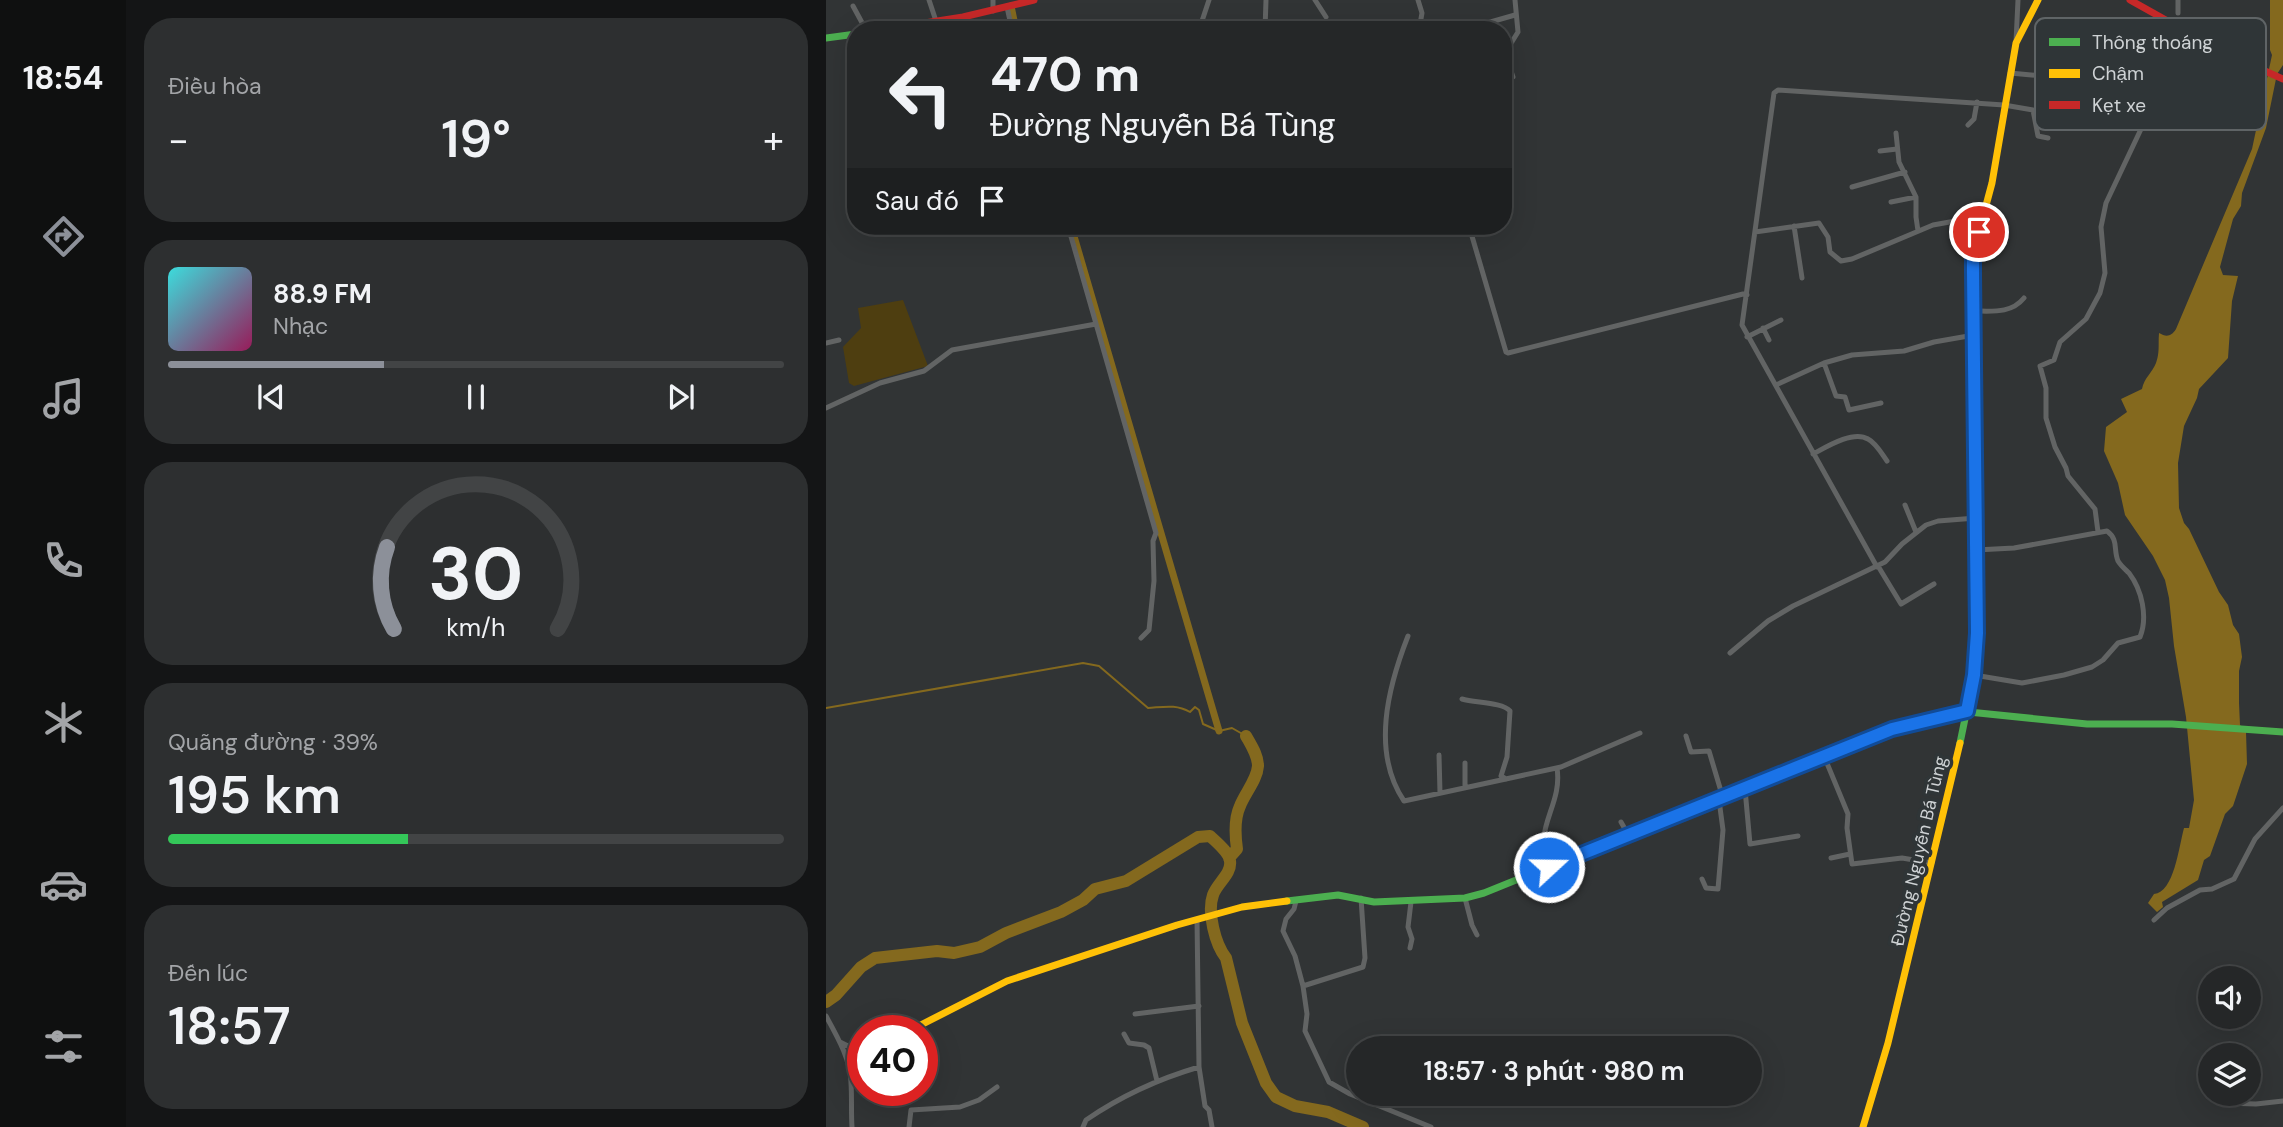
<!DOCTYPE html>
<html lang="vi">
<meta charset="utf-8">
<style>
:root{--surface:#252728;--page:#2d2f30;--text:#f1f3f6;--muted:#a3a5a8;--line:#424445;--accent:#8c9099}
body{margin:0;font-family:"DM Sans",sans-serif;background:var(--page);color:var(--text);height:100vh;display:flex;flex-direction:column;font-size:26px;white-space:nowrap}
*{box-sizing:border-box;margin:0}
p{font-size:23px;color:var(--muted)}
.icon{flex:none;width:38px;height:38px;fill:none;stroke:currentColor;stroke-width:2;stroke-linecap:round;stroke-linejoin:round}
.map{position:relative;flex:1;overflow:hidden}
.drawer{display:flex;flex-direction:column;gap:18px;padding:18px;background:#141516;width:700px}
.drawer>*{flex:none}
.banner{position:absolute;left:21px;top:21px;width:665px;height:214px;border-radius:28px;box-shadow:0 7px 28px #0002,0 0 0 2px var(--line);background:#252728;color:var(--text);overflow:hidden}
.controls{position:absolute;left:1372px;top:966px;display:grid;gap:14px}
.controls a{display:grid;place-items:center;width:63px;height:63px;border-radius:50%;background:var(--surface);box-shadow:0 7px 28px #0002,0 0 0 2px var(--line);font-size:35px}
.speed{position:absolute;left:21px;top:1015px;display:flex;gap:14px;font-size:35px;font-weight:700;text-align:center}
.speed>*{display:grid;place-content:center;width:91px;height:91px;border-radius:50%;background:var(--surface);box-shadow:0 7px 28px #0002,0 0 0 2px var(--line);line-height:1}
.speed .limit{border:10px solid #d22;background:#fff;color:#111}
.pin{position:absolute;display:grid;place-items:center;width:60px;height:60px;color:#fff;margin:-30px;border:4px solid #fff;border-radius:50%;box-shadow:0 2px 7px #0007}
.me{position:absolute;width:77px;margin:-38px;rotate:69deg;stroke-linejoin:round;filter:drop-shadow(0 0 5px #0008)}
.turn{display:flex;align-items:center;gap:24px;height:147px;padding:0 28px;font-size:32px}
.turn .icon{width:91px;height:91px;stroke-width:2.5}
.turn b{display:block;font-size:49px;line-height:60px}
.then{display:flex;align-items:center;height:66px;padding:0 28px;background:#0003;gap:14px;font-size:26px}
.big{font-size:52px;font-weight:600;line-height:1.1}
.drawer .widget{flex:1;display:flex;flex-direction:column;justify-content:center;gap:10px;min-width:0;padding:0 24px;border-radius:28px;background:var(--page)}
.drawer .dial{align-items:center;gap:0}
.dial svg{height:182px;overflow:visible;fill:none;stroke:var(--line);stroke-width:7;stroke-linecap:round;text-anchor:middle}
.dial text{fill:var(--text);stroke:none}
.song{display:flex;align-items:center;gap:21px}
.cover{width:84px;height:84px;border-radius:10px;background:linear-gradient(135deg,hsl(180 70% 55%),hsl(330 70% 35%))}
.played{height:7px;border-radius:4px;background:linear-gradient(90deg,var(--accent) 35%,var(--line) 35%)}
.keys{display:flex;justify-content:space-around;direction:ltr}
.heat{display:flex;justify-content:space-between;align-items:center;font-size:38px;direction:ltr}
.charge{height:10px;border-radius:5px;background:linear-gradient(90deg,#34c759 39%,var(--line) 0)}
.trip{position:absolute;left:520px;top:1036px;width:416px;height:70px;border-radius:35px;background:var(--surface);box-shadow:0 7px 28px #0002,0 0 0 2px var(--line);font-weight:600;line-height:70px;text-align:center}
main{display:flex;flex:1;min-height:0}
.menu{display:flex;flex-direction:column;width:126px;justify-content:space-around;align-items:center;background:#0f1010;color:var(--muted)}
.menu .icon{width:49px;height:49px}
.menu .current{color:var(--accent)}
.menu b{font-size:32px;color:var(--text)}
.map>svg:first-child{display:block}
</style>
<main>
<nav class="menu">
<b>18:54</b>
<svg class="icon current" aria-label="directions" viewBox="0 0 24 24"><path d="M12 3l9 9-9 9-9-9zM9 14v-3h6M13 9l2 2-2 2"/></svg>
<svg class="icon" aria-label="music" viewBox="0 0 24 24"><path d="M9 18V5l10-2v13"/><circle cx="6" cy="18" r="3"/><circle cx="16" cy="16" r="3"/></svg>
<svg class="icon" aria-label="phone" viewBox="0 0 24 24"><path d="M5 4h4l2 5-3 2q2 4 5 5l2-3 5 2v4C11 20 4 13 5 4z"/></svg>
<svg class="icon" aria-label="climate" viewBox="0 0 24 24"><path d="M12 3v18M4 7l16 10M4 17L20 7"/></svg>
<svg class="icon" aria-label="car" viewBox="0 0 24 24"><path d="M5 17H2v-5l4-1 3-4h7l3 4 3 1v5h-3M9 17h6M6 11h13"/><circle cx="7" cy="17" r="2"/><circle cx="17" cy="17" r="2"/></svg>
<svg class="icon" aria-label="filters" viewBox="0 0 24 24"><path d="M4 7h16M4 17h16"/><circle cx="9" cy="7" r="2"/><circle cx="15" cy="17" r="2"/></svg>
</nav>
<section class="drawer">
<div class="widget"><p>Điều hòa</p>
<div class="heat"><a>−</a><b class="big">19°</b><a>+</a></div>
</div>
<div class="widget">
<div class="song"><i class="cover"></i><div><b>88.9 FM</b><p>Nhạc</p></div></div>
<div class="played"></div>
<div class="keys"><svg class="icon" aria-label="previous" viewBox="0 0 24 24"><path d="M18 5L8 12l10 7zM5 5v14"/></svg><svg class="icon" aria-label="pause" viewBox="0 0 24 24"><path d="M8 5v14M16 5v14"/></svg><svg class="icon" aria-label="next" viewBox="0 0 24 24"><path d="M6 5l10 7-10 7zM19 5v14"/></svg></div>
</div>
<div class="widget dial"><svg viewBox="0 0 100 80">
<path d="M14 69A42 42 0 1 1 86 69"/>
<path d="M14 69A42 42 0 0 1 11 33" stroke="#8c9099"/>
<text x="50" y="56" font-size="32" font-weight="700">30</text>
<text x="50" y="72" font-size="11">km/h</text>
</svg></div>
<div class="widget"><p>Quãng đường · 39%</p><b class="big">195 km</b><div class="charge"></div></div>
<div class="widget"><p>Đến lúc</p><b class="big">18:57</b></div>
</section>
<div class="map">
<svg width="1457" height="1127" viewBox="0 0 1457 1127">
<rect width="100%" height="100%" fill="#313435"/>
<!-- green -->
<path fill="#4e3e10" d="M77,300l25,66 -74,20 -5,-3 -6,-36 18,-19 -3,-20z"/>
<!-- water -->
<path fill="#84691e" d="M1444,0h13v65l-6,9 -11,54 -24,65 -1,13 -8,13 -13,48 3,8 15,1 -6,25 -4,57 -29,31 -2,9 -13,28 -6,37 1,45 5,15 5,6 30,63 9,13 5,20 6,9 3,23 -3,14v32l1,22 6,7 1,32 -14,42 -8,8 -15,42 -6,4 -6,20 -36,22 1,5 -6,5 -9,-9 6,-9c20,-1 25,-48 30,-66h5l5,-28 -8,-83 -12,-71 -5,-48 -4,-18 -12,-24 -28,-41 -7,-32 -14,-32 2,-24 21,-15 -6,-13 21,-10c2,-11 10,-16 14,-26 4,-11 2,-19 3,-30 7,4 12,4 17,-4l76,-180 20,-94 -2,-5z"/>
<g fill="none" stroke-linecap="round" stroke-linejoin="round">
<!-- stream -->
<path stroke="#84691e" stroke-width="2" d="M0,708l257,-45 16,3 49,42c16,-1 28,-4 42,4l5,-5 4,3 4,14 16,7 13,-3 14,8"/>
<!-- canal -->
<path stroke="#84691e" stroke-width="7" d="M185,6l5,24
M245,226l148,505"/>
<!-- river -->
<path stroke="#84691e" stroke-width="12" d="M403,858l8,-9c-2,-14 -3,-30 3,-43 5,-13 17,-26 18,-40 0,-11 -7,-21 -12,-30
M0,1002l10,-7 25,-28 14,-9 62,-7 17,2 26,-6 26,-14 55,-21 22,-12 12,-11 31,-8 72,-44 12,-1c6,6 19,16 20,25 2,13 -13,22 -17,34 -6,17 2,49 13,63l16,65 24,60 10,14 19,9 33,6 35,15"/>
<!-- street -->
<path stroke="#626464" stroke-width="5" d="M103,0l7,21
M167,0v11
M489,0l11,17
M592,0l4,13 -3,17
M27,6l13,24
M181,7l5,23
M1352,13v-13
M373,30l10,-30
M439,30l1,-30
M657,30l4,-7 28,-8
M1190,42l2,-42
M1184,73l85,8
M687,77l-8,-24 13,-21 -3,-32
M1142,125l6,-6 3,-17
M1070,133l3,29 17,35v20l2,14
M1054,151l17,-2
M1026,187l53,-15
M1065,202l25,-5
M242,226l88,307 -3,8 1,40 -5,49 -8,8
M643,226l37,126 2,1 235,-59 4,1
M968,226l8,52
M929,232l64,-9 9,14 2,15 11,9 11,-2 81,-34 50,-9
M1147,311c19,0 38,3 51,-13
M937,328l6,12
M921,337l34,-17
M0,343l13,-3
M998,363l12,33 9,1 4,13 32,-7
M950,385l48,-22 28,-8 52,-4 30,-9 40,-7
M0,408l54,-25 44,-12 28,-21 144,-26
M987,454c13,-7 40,-24 55,-15 8,4 14,15 19,22
M1079,505l11,27
M1272,532l-3,-23 -27,-33 -2,-8 -11,-21 -9,-29v-30l-6,-22 14,-6 6,-18 26,-23 14,-26 5,-20 -4,-46 5,-24 63,-133 9,-21v-15
M1052,566l23,38 33,-20
M1051,567l-135,-242 32,-232 4,-3 226,15 29,5 5,26 10,2
M582,636c-20,51 -37,116 -4,165l157,-34 79,-34
M904,653l38,-32 25,-15 92,-44 17,-18 24,-19 12,-4 38,-3
M1148,675l48,8 42,-8 28,-8 11,-7 15,-17 22,-6c8,-20 2,-47 -11,-64 -4,-4 -8,-7 -11,-12 -5,-12 1,-21 -11,-30l-93,17 -38,2
M636,699c13,4 40,3 48,12l-3,46 -6,19 5,3
M860,736l5,16 18,-1 14,47
M613,755l1,38
M998,756l24,58 -1,14 5,36 50,-6 30,5
M639,763v24
M919,789l5,55 48,-8
M795,822l8,14
M1005,858l19,-4
M723,867c-18,-38 14,-61 8,-99
M876,879l4,9 12,1 5,-59 -4,-30
M639,898l7,27 5,10
M470,901l-2,8 -8,10 -3,12 12,25 8,30 4,28 -2,17 24,51 21,12 81,33
M371,919l2,148 6,39 4,4 3,17
M1328,920l13,-12 33,-18 12,-1 22,-10 21,-40 28,-31
M584,948l2,-9 -4,-12 3,-25
M477,986l60,-19 2,-9 -4,-60
M309,1014l64,-8
M0,1016c11,20 25,44 25,67 1,15 0,29 1,44
M298,1034l5,9 15,2 5,3 8,33
M14,1042l8,4 15,-2
M1399,1103l31,1 27,-3
M83,1127l2,-17 49,-3 19,-7 18,-13
M257,1127l3,-7c35,-24 72,-41 113,-53"/>
<!-- fast -->
<path stroke="#4caf50" stroke-width="7" d="M0,38l30,-4
M1031,743l35,-14 67,-18 128,13h85l111,8
M1134,743l14,-68 3,-67 -3,-269
M461,901l51,-6 36,7 91,-4 19,-5 77,-31"/>
<!-- slow -->
<path stroke="#ffc107" stroke-width="7" d="M1148,339l-1,-85 19,-71 24,-140 22,-43
M83,1031l98,-50 170,-56 65,-18 45,-6
M1037,1127l25,-84 72,-300"/>
<!-- jam -->
<path stroke="#c62828" stroke-width="7" d="M1304,0l93,52 60,27
M54,30l83,-13 71,-17
M735,862l296,-119"/>
</g>
<g fill="none" stroke-linecap="round" stroke-linejoin="round">
<defs>
<path id="route" d="M723,867l343,-138 75,-18 7,-36 3,-42 -4,-360v-19l6,-22"/>
</defs>
<!-- route casing -->
<use href="#route" stroke="#114b97" stroke-width="18"/>
<!-- route -->
<use href="#route" stroke="#1a73e8" stroke-width="12"/>
</g>
<g text-anchor="middle" dominant-baseline="central" stroke-width="7" stroke-linejoin="round" paint-order="stroke">
<!-- street labels -->
<g font-size="18" fill="#ced2d4" stroke="#2f3537">
<text transform="translate(1093 851) rotate(-77)">Đường Nguyễn Bá Tùng</text>
</g>
</g>
<!-- legend -->
<rect x="1209" y="18" width="231" height="112" rx="10" fill="#2f3537" stroke="#5f6466" stroke-width="2"/>
<rect x="1223" y="38" width="31" height="8" fill="#4caf50"/>
<rect x="1223" y="69" width="31" height="9" fill="#ffc107"/>
<rect x="1223" y="101" width="31" height="8" fill="#c62828"/>
<g font-size="19" fill="#ced2d4">
<text x="1266" y="49">Thông thoáng</text>
<text x="1266" y="80">Chậm</text>
<text x="1266" y="112">Kẹt xe</text>
</g>
</svg>
<div class="controls">
<a><svg class="icon" aria-label="sound" viewBox="0 0 24 24"><path d="M4 9h4l5-4v14l-5-4H4zM17 9q2 3 0 6"/></svg></a>
<a><svg class="icon" aria-label="layers" viewBox="0 0 24 24"><path d="M12 4l9 5-9 5-9-5zM3 14l9 5 9-5"/></svg></a>
</div>
<div class="speed"><div class="limit">40</div></div>
<div class="pin" style="left:1153px;top:232px;background:#d93025"><svg class="icon" aria-label="arrive" viewBox="0 0 24 24"><path d="M6 21V4h12l-3 4 3 4H6"/></svg></div>
<svg class="me" style="left:723px;top:867px" viewBox="-20 -20 40 40"><circle r="17" fill="#1a73e8" stroke="#fff" stroke-width="3"/><path d="M0-11L8 9 0 5-8 9z" fill="#fff"/></svg>
<div class="trip">18:57 · 3 phút · 980 m</div>
<div class="banner">
<div class="turn"><svg class="icon" aria-label="left" viewBox="0 0 24 24"><path d="M17 20v-9H6M10 6l-5 5 5 5"/></svg><div><b>470 m</b>Đường Nguyễn Bá Tùng</div></div>
<div class="then">Sau đó<svg class="icon" aria-label="arrive" viewBox="0 0 24 24"><path d="M6 21V4h12l-3 4 3 4H6"/></svg></div>
</div>
</div>
</main>
